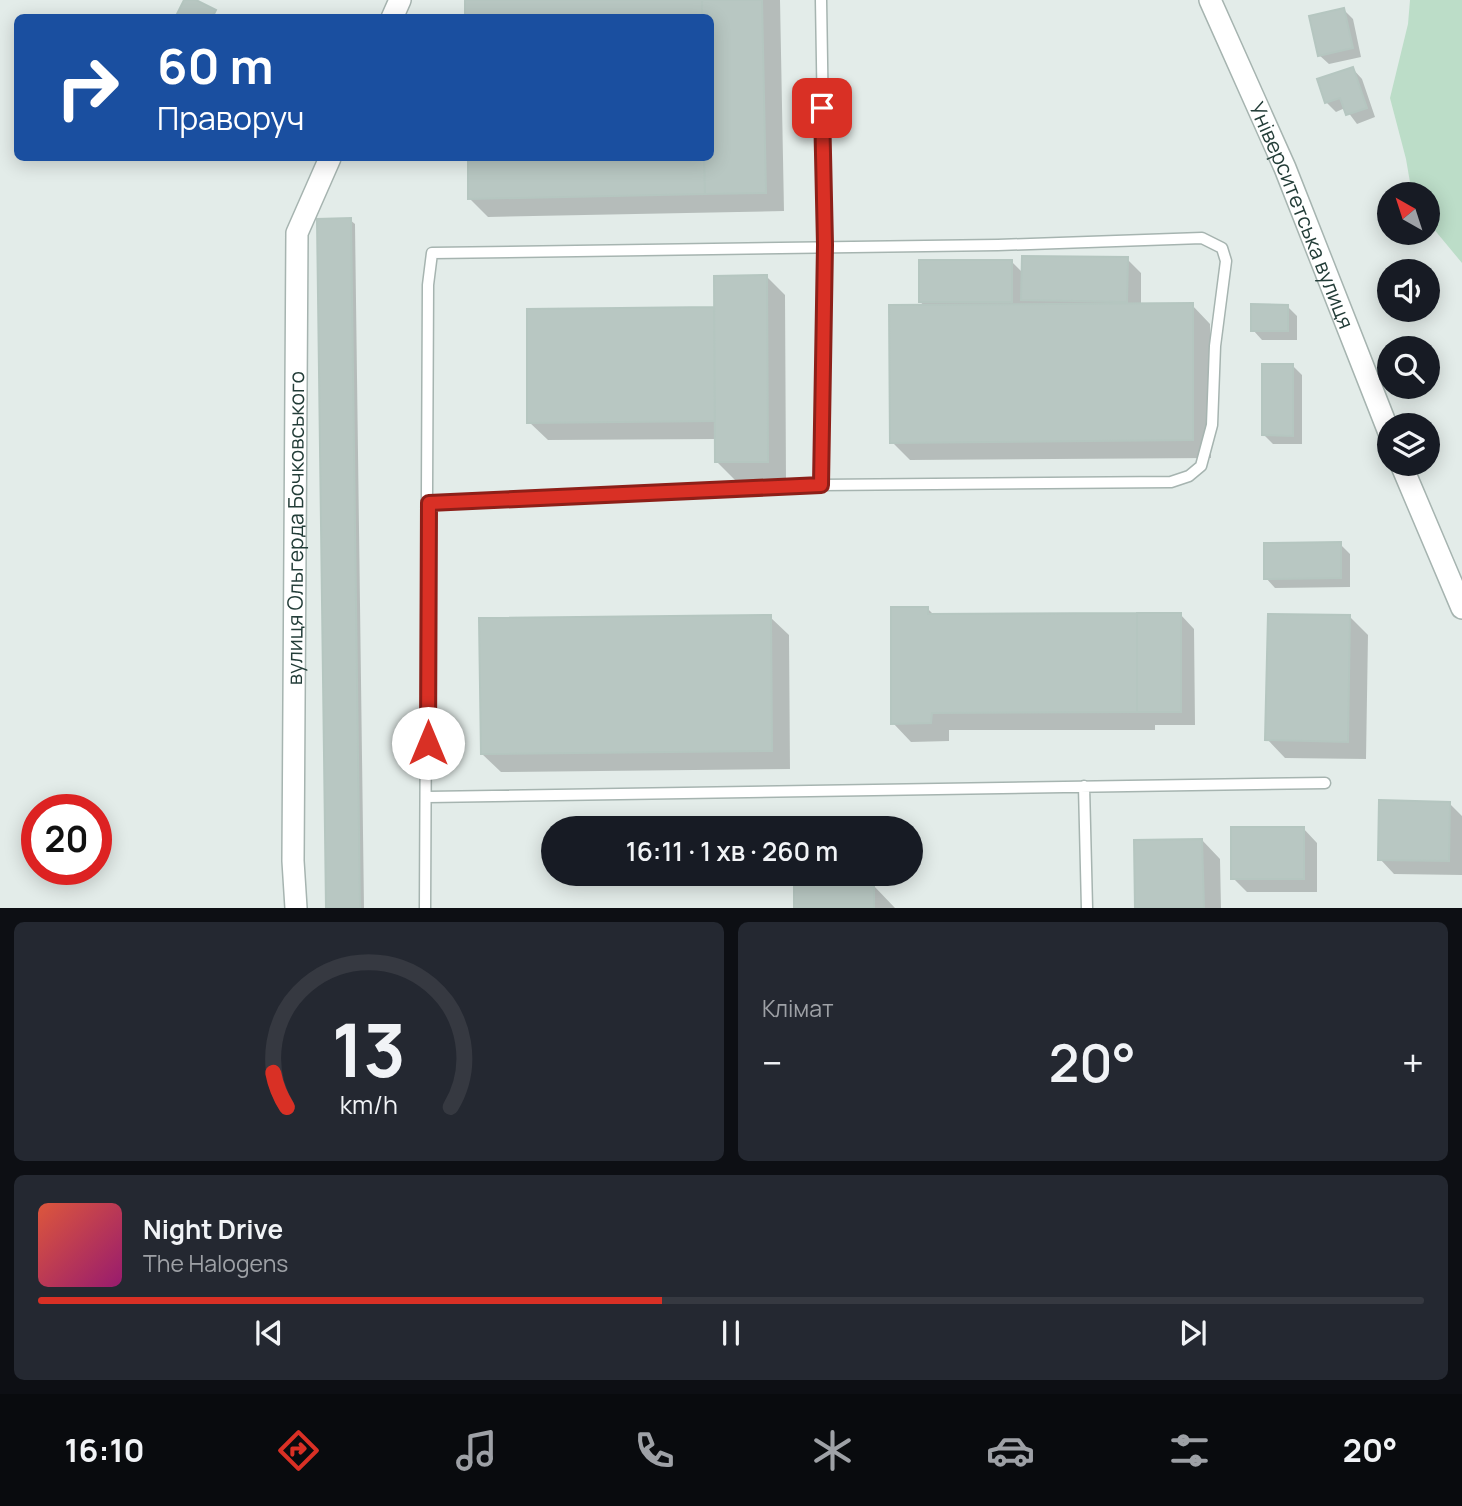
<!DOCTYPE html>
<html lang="uk">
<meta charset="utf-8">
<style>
:root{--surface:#171b24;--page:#242831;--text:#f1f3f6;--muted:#9ea1a6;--line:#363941;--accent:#d93025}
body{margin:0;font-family:Manrope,sans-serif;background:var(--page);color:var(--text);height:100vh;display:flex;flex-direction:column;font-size:26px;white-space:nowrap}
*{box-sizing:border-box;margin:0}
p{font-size:23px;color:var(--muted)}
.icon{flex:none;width:38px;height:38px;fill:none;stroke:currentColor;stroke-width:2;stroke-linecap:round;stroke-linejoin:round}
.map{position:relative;height:908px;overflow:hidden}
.sheet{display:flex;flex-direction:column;gap:14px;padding:14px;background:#0d0f14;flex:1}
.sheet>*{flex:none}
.hud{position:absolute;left:14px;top:14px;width:700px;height:147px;border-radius:10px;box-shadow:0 4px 18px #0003;background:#1a4fa0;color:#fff;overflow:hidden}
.needle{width:46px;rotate:321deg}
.fabs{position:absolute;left:1377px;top:182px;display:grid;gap:14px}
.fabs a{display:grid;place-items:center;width:63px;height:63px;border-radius:50%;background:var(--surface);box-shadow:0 4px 18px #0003;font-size:35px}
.speed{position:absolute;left:21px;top:794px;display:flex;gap:14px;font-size:35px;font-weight:700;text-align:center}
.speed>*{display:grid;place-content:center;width:91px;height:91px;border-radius:50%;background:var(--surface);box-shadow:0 4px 18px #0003;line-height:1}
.speed .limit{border:10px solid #d22;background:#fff;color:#111}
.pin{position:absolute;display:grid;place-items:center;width:60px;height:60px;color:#fff;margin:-30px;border-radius:14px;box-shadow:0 4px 10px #0006}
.me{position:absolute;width:77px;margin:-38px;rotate:0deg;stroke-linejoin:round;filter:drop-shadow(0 0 5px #0008)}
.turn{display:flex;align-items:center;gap:24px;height:147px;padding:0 28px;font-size:32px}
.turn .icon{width:91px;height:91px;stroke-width:2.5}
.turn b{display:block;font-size:49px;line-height:60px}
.big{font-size:52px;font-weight:600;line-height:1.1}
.sheet .tile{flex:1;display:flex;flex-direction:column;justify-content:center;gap:10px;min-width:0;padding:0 24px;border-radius:10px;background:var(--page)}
.sheet .dial{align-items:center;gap:0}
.dial svg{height:182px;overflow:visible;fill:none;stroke:var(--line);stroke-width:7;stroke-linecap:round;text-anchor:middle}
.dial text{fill:var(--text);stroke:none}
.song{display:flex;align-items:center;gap:21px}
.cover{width:84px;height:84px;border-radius:10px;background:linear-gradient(135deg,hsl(10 70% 55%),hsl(320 70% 35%))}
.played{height:7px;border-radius:4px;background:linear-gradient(90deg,var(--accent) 45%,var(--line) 45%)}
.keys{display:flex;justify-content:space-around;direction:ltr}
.heat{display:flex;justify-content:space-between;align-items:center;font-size:38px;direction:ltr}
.sheet .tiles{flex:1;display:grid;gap:14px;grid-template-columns:1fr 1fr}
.tile:last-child{grid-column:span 2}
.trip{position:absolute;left:541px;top:816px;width:382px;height:70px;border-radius:35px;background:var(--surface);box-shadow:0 4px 18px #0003;font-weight:600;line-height:70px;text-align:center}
.menu{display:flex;height:112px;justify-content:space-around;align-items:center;background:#090b0e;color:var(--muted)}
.menu .icon{width:49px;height:49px}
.menu .selected{color:var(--accent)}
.menu b{font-size:32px;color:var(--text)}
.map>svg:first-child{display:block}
</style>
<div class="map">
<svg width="1462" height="908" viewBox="0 0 1462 908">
<rect width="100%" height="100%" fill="#e3ece9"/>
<!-- green -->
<path fill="#bcddc8" d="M1410,0h52v263l-34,-41v-28h-16l-6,-35 -16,-61 18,-74z"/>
<!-- shadow -->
<path fill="#0003" d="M466,0h314l4,211 -296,6 -18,-18 -1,-41h241v-140z
M1344,10l9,9 8,38 -32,7 -10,-9z
M1353,69l9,10 13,38 -18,7 -12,-16 -9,4 -10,-10z
M350,220l5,4 9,684h-36z
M1127,259l14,14v32h51l18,19 1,134 -301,2 -18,-18 34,-135 -6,-5 91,-41 12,12z
M767,277l18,18 1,185h-51l-18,-18 -1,-23 -168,1 -19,-18v-112l187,-1z
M1287,306l10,10v24h-35l-9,-10z
M1293,366l9,9v69h-29l-9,-9z
M1340,544l10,10v33l-75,1 -9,-10z
M928,609l7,7 245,-2 14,15 1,96h-40v5h-206v11l-38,1 -18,-19z
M770,617l19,18 1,134 -289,3 -19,-18z
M1350,617l18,18 -2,124 -81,-1 -18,-19z
M1449,803l13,13v59l-68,-1 -14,-15z
M1303,828l14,15v49h-70l-14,-14z
M1202,840l18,19 1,49h-84z
M873,885l22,23h-99z"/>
<!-- building -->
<path fill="#b8c7c2" stroke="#b5c6c0" stroke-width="2" d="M184,0h12l20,10 -4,8h-37z
M465,0h237v18h-237z
M702,0h60l4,193 -61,1 -1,-36h6v-140h-8z
M1344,8l9,40 -35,8 -9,-40z
M1353,67l14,41 -21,7 -6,-17 -15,5 -8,-24z
M468,158h236l1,36 -237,5z
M351,218l9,690h-34l-9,-689z
M1022,256l106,1 -1,45 -106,-2z
M919,260h93v42h-93z
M767,275l1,187h-53l-1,-186z
M1193,303v137l-303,3 -1,-138z
M1251,304l37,1v26h-37z
M714,307l1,114 -188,2v-114z
M1262,364h31v72l-31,-1z
M1341,542v36l-77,1v-36z
M891,607h37v7l209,-1v99l-205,1 -1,10 -40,1z
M1137,613h44v99h-44z
M1268,614l82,1 -2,127 -83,-2z
M771,615l1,136 -291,3 -2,-136z
M1379,800l71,2 -1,59 -71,-1z
M1231,827h73v52h-73z
M1202,839l2,69h-69l-1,-68z
M874,883v25h-80v-23z"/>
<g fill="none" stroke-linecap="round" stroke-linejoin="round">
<defs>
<path id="service" d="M821,485l4,-240 -4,-245
M1084,786l3,122
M428,797l897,-14
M425,908l3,-623 4,-32 566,-8 204,-7 20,10 4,13 -11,85 -3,79 -11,41 -12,10 -18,6 -350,3 -392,18"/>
<g id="minor">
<path id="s1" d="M1210,0l75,168 105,267"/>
<path d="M392,18l8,-18"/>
<path d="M1401,464l61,144"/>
<path id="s2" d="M296,908l-3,-47 4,-628 33,-75"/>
</g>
</defs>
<!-- service casing -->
<use href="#service" stroke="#a6b4b0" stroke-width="13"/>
<!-- minor casing -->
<use href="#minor" stroke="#a6b4b0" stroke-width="24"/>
<!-- service -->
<use href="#service" stroke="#fff" stroke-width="10"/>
<!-- minor -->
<use href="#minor" stroke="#fff" stroke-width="21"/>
</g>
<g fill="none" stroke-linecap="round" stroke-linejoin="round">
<defs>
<path id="route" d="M428,743l1,-240 392,-18 4,-240 -3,-137"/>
</defs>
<!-- route casing -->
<use href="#route" stroke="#8d1f18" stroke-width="18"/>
<!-- route -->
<use href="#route" stroke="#d93025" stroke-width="12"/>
</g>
<g text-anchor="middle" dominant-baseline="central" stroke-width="7" stroke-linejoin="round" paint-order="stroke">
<!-- street labels -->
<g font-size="21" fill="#233d38" stroke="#f3f9f6">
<text stroke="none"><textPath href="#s1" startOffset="234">Університетська вулиця</textPath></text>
<text stroke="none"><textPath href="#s2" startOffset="380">вулиця Ольгерда Бочковського</textPath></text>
</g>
</g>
</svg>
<div class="fabs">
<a><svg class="needle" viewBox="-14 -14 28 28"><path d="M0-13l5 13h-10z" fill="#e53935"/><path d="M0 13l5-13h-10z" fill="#9ea1a6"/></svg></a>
<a><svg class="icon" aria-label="sound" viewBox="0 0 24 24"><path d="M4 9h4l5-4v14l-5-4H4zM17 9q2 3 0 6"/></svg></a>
<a><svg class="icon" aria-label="search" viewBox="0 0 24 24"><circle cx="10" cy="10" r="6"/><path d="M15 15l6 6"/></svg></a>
<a><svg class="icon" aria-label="layers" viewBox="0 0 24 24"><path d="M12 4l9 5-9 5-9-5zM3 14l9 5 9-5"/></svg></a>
</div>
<div class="speed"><div class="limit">20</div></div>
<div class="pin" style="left:822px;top:108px;background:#d93025"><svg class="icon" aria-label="arrive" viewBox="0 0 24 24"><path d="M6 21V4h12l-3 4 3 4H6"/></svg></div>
<svg class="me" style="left:428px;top:743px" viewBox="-20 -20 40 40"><circle r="19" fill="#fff"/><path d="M0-13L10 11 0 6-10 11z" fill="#d93025"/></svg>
<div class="trip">16:11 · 1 хв · 260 m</div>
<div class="hud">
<div class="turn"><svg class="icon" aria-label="right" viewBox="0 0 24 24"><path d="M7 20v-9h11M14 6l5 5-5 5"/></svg><div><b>60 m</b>Праворуч</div></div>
</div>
</div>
<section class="sheet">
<div class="tiles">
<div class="tile dial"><svg viewBox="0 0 100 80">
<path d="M14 69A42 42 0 1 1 86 69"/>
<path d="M14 69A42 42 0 0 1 8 54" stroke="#d93025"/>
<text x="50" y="56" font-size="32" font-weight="700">13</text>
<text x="50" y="72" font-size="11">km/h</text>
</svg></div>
<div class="tile"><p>Клімат</p>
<div class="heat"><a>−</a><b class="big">20°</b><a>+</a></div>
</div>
<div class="tile">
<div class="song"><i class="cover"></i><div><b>Night Drive</b><p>The Halogens</p></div></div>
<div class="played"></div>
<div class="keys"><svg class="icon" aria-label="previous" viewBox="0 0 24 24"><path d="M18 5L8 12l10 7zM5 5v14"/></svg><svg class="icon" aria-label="pause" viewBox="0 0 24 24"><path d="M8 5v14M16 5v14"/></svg><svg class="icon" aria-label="next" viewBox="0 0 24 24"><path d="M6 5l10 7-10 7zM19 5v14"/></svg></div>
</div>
</div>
</section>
<nav class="menu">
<b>16:10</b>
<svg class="icon selected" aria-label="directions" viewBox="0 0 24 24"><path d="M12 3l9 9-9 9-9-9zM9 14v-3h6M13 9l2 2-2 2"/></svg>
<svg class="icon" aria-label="music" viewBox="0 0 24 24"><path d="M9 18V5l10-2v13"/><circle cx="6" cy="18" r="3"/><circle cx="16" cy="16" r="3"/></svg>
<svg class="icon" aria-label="phone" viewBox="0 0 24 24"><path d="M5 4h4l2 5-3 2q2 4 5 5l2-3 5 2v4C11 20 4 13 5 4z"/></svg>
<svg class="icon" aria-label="climate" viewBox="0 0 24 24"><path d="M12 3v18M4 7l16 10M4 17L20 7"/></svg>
<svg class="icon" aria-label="car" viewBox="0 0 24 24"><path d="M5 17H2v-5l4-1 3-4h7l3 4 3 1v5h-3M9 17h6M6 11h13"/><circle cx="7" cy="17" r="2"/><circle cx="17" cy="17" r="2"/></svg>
<svg class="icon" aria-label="filters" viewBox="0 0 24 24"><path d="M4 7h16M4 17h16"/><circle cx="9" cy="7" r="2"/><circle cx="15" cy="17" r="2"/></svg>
<b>20°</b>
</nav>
